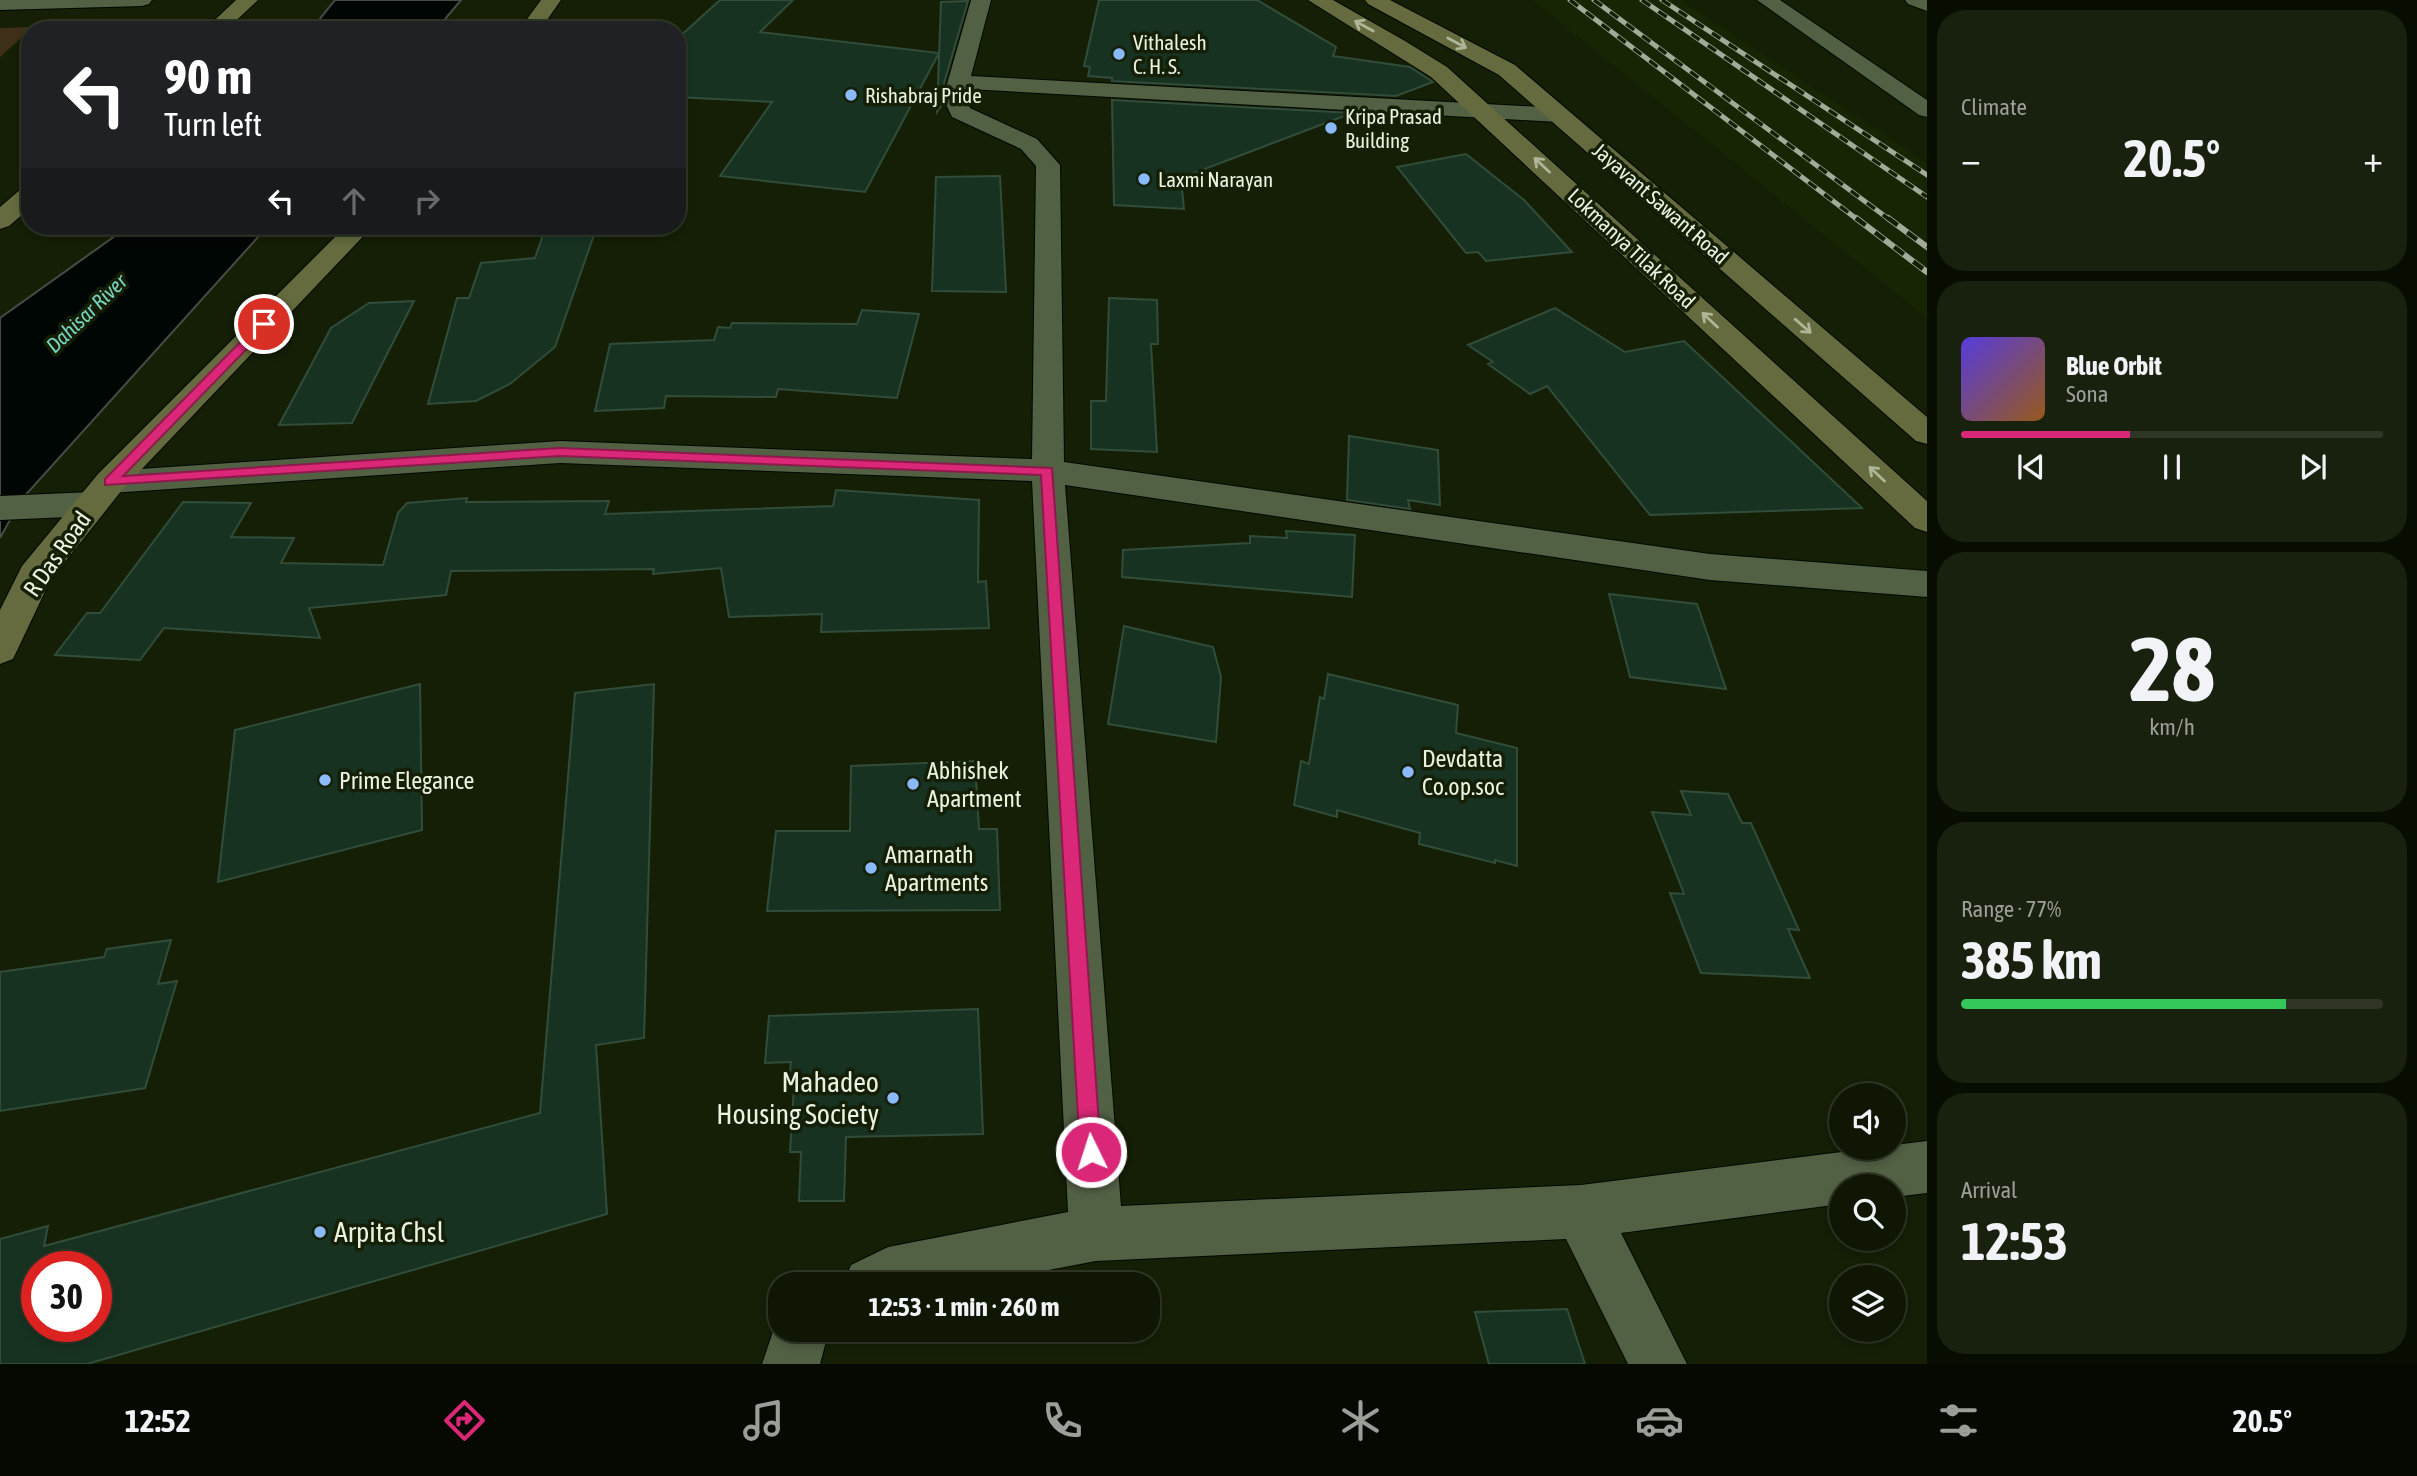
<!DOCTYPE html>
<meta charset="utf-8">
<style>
:root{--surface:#0f1704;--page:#18200e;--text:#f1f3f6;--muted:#9b9f9a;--line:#2f3626;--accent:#db2777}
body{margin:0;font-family:"Asap Condensed",sans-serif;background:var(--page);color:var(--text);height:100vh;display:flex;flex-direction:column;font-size:26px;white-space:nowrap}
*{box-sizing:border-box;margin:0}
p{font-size:23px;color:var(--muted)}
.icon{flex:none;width:38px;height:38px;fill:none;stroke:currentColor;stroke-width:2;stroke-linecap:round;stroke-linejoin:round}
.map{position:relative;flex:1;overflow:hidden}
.sheet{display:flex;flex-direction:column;gap:10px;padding:10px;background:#080d02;width:490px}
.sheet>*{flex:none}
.top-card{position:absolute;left:21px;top:21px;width:665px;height:214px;border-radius:28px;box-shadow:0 4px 10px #0003,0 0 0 2px var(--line);background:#202124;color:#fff;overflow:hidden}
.fabs{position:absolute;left:1829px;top:1083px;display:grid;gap:14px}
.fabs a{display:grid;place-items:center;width:77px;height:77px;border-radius:50%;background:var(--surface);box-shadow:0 4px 10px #0003,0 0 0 2px var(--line);font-size:35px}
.speed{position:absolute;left:21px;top:1251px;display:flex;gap:14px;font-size:35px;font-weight:700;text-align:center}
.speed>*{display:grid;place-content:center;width:91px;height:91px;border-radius:50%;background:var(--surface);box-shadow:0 4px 10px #0003,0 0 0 2px var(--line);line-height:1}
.speed .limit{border:10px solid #d22;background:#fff;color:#111}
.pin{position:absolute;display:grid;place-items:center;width:60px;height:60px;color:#fff;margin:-30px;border:4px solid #fff;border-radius:50%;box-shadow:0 2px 7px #0007}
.me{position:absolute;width:77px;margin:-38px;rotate:356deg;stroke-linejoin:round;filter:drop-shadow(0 0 5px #0008)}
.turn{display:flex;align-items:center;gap:24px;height:147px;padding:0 28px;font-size:32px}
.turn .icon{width:91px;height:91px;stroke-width:2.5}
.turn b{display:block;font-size:49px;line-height:60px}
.lanes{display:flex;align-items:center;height:66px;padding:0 28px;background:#0003;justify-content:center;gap:35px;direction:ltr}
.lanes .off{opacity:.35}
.big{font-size:52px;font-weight:700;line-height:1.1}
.sheet .widget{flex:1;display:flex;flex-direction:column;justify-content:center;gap:10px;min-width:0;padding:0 24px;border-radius:28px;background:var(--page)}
.sheet .dial{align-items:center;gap:0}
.dial b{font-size:91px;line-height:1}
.song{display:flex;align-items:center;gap:21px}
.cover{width:84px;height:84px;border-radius:10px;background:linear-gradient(135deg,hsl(250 70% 55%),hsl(30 70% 35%))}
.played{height:7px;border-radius:4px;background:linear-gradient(90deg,var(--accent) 40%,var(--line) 40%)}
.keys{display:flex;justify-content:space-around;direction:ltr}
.heat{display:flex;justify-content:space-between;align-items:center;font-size:38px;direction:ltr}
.charge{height:10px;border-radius:5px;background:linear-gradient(90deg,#34c759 77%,var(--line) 0)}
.trip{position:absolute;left:768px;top:1272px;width:392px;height:70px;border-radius:28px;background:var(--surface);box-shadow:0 4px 10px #0003,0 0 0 2px var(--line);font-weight:700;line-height:70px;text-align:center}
.menu{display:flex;height:112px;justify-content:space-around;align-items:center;background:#060902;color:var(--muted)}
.menu .icon{width:49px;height:49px}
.menu .on{color:var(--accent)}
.menu b{font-size:32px;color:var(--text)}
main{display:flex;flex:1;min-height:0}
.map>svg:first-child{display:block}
</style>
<main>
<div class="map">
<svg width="1927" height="1364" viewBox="0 0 1927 1364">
<rect width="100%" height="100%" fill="#141f06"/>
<!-- built -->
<path fill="#182505" d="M1533,0h148l246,163v155z"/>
<!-- green -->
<path fill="#3d2f18" d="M34,27l-4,3 -30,27v-29z"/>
<!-- water -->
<path fill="#000604" stroke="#464d47" stroke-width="2" d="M335,0h126l-25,30h-125z
M129,226h139l-247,274 -21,38v-220z"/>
<!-- building -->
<path fill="#173221" stroke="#314d3a" stroke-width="2" fill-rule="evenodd" d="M720,0h73l-33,32 179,21 -74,139 -145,-16 52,-74 -95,-5v-58z
M1099,0h158l79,47 -3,9 77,11 23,15 -37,14 -284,-15v-3l-24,-2 2,-9 -6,-1z
M968,1l-28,96 3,6 -6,9 4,-110z
M1112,100l240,13 -171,65 3,31 -70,-4z
M1466,154l58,46 48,52 -86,9 -8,-9 -12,1 -69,-86z
M1000,176l6,116 -74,-1 4,-114z
M546,226h51l-42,121 -45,37 -34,17 -48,3 29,-106h12l12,-35 54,-5z
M1109,298l48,2 1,44h-7l6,108 -66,-3v-48h15z
M414,301l-62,122 -73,2 52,-97 38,-25z
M1555,308l70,44 59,-11 178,167 -212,7 -103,-129 -17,8 -42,-30 5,-2 -25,-17z
M862,310l57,4 -22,84 -119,-9 -2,8 -110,-1 -2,12 -69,3 15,-67 104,-4 4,-13 12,1 2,-5 125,1z
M1349,436l89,14 2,55 -32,-5 2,9 -63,-9z
M836,490l143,10 -1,82 8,-1 3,47 -168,4 1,-18 -93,3 -8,-49 -68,6 1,-5 -203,2 -5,24 -137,13 11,30 -156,-10 -24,32 -85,-5 32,-42h13l83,-111 68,1 -20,34 63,1 -13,25 102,2 15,-52 9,-10 60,-5 -1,4 143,-1 -4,13 228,-8z
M1286,531l69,4 -3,62 -230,-20 1,-27 127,-7v-7l37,2z
M1609,594l88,10 29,85 -96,-12z
M1124,626l89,21 8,30 -5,65 -108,-18z
M1328,674l130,31 -2,28 61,15v118l-22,-6v3l-76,-19 1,-11 -83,-23v7l-43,-12 7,-44 8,3 11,-67 4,2z
M420,684l2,146 -204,52 17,-152z
M654,684l-10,354 -48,7 11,169 -520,150h-87v-125l48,-13 -4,20 496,-133 35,-420zM37,1267h59v59h-59z
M975,761l4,68h18l3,81 -233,1 9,-80h74l1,-65z
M1681,791l47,3 14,29h9l48,107 -11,-1 22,49 -109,-5 -31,-80 14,1 -32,-82 39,3z
M171,940l-13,44 19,-3 -32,107 -145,23v-139l104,-15 3,-8z
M978,1009l5,125 -137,3 -2,64h-45l2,-49h-11l4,-66h-6l3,-24 -26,1 4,-47z
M1567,1309l18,55h-96l-14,-52z"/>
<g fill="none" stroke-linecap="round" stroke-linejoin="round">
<defs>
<path id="street" d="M0,0h152l-3,4 -7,2 -142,4z
M971,0h20l-20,76 588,32 8,2 3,5 -3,5 -8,2 -591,-33 -3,9 5,10 67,31 23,26 4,297 646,92 217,17v26l-217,-17 -645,-95 56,721 460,-21 292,-37h21v-3l33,-4v52l-33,4v-11h-53v18l-220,29 66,131h-59l-62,-125 -470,22 -121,23h-132l8,-19 37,-18 180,-35 -36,-731 -472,-18 -450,30 -12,-3 -4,-8 4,-8 12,-3 450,-30 472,18 4,-293 -15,-17 -69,-32 -9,-19z
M1757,0h23l147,100v17l-8,-2z
M1905,0h22v11l-19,-7z
M92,492l12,4 5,8 -5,8 -12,4 -92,4v-24z
M780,1311v19h49l-9,34h-58z"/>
<path id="secondary" d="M236,0h22l-32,30h-22z
M541,0h20l-21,30h-21z
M1308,0h25l72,41 42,26 480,434v31l-12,-4 -484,-451z
M1365,0h25l125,65 412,352v27l-11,-3 -417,-366 -131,-71z
M30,187v21l-21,18 -9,3v-22l21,-18z
M346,226h27l-251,264 -72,91 -37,78 -13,5v-54l22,-44 76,-92z"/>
</defs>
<!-- street casing -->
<use href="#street" stroke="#020800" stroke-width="2"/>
<!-- secondary casing -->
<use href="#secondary" stroke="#020800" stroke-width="2"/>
<!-- street -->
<use href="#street" fill="#526044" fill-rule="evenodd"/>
<!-- secondary -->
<use href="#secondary" fill="#656b3e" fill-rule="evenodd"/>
<defs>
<path id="rail-far1" d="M1570,0l288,220
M1594,0l296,220
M1642,0l285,197
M1662,0l265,175"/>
<path id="rail" d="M1856,218l71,54
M1888,218l39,29"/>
</defs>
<!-- rail-far1 casing -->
<use href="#rail-far1" stroke="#a1ab97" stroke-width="5"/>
<!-- rail casing -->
<use href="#rail" stroke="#a1ab97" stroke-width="6"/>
<!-- rail-far1 -->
<use href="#rail-far1" stroke="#141f06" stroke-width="3.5" stroke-dasharray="10" stroke-linecap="butt"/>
<!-- rail -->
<use href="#rail" stroke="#141f06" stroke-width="4.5" stroke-dasharray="12" stroke-linecap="butt"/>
</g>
<!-- one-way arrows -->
<defs><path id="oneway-shaft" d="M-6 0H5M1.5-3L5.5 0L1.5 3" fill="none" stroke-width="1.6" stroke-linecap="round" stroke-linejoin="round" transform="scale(1.75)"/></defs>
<g stroke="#aeb698">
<use href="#oneway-shaft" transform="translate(1364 26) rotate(-151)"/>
<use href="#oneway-shaft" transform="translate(1457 43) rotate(28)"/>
<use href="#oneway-shaft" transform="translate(1542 165) rotate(-137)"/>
<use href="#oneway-shaft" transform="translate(1710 320) rotate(-137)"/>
<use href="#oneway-shaft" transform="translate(1803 326) rotate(41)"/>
<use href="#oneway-shaft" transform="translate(1877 474) rotate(-137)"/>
</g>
<!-- route -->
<path fill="#db2777" stroke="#8e194d" stroke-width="2" d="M264,321l6,3 -2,3 -145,149 437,-28 492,20 49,684 -3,8 -7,3 -8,-3 -3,-8 -39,-677 -481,-19 -455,29v-6l155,-157z"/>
<!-- markers -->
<g fill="#8abafc" stroke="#141f06" stroke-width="2.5">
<circle cx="1119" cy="54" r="7"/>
<circle cx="851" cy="95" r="7"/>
<circle cx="1331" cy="128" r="7"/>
<circle cx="1144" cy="179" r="7"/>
<circle cx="1408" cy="772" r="7"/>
<circle cx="325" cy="780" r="7"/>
<circle cx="913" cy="784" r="7"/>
<circle cx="871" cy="868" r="7"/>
<circle cx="893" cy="1098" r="7"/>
<circle cx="320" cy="1232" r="7"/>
</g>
<g text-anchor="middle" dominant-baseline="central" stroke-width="7" stroke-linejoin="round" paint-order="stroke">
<!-- far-poi labels -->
<g font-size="21" fill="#eaf3e2" stroke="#141f06" text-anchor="start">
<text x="1133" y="42">Vithalesh<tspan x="1133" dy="24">C. H. S.</tspan></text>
<text x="865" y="95">Rishabraj Pride</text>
<text x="1345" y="116">Kripa Prasad<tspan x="1345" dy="24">Building</tspan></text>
<text x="1158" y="179">Laxmi Narayan</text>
</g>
<!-- far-street labels -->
<g font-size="21" fill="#eaf3e2" stroke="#141f06">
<text transform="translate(1661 203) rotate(41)">Jayavant Sawant Road</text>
<text transform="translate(1632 248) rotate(43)">Lokmanya Tilak Road</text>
</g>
<!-- far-water labels -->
<g font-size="21" font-style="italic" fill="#79d4c3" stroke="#141f06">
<text transform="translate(86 313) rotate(-44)">Dahisar River</text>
</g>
<!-- street labels -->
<g font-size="24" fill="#eaf3e2" stroke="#141f06">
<text transform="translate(57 554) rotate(-55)">R Das Road</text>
</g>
<!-- poi labels -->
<g font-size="24" fill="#eaf3e2" stroke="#141f06" text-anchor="start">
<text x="1422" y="758">Devdatta<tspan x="1422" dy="28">Co.op.soc</tspan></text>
<text x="927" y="770">Abhishek<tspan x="927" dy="28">Apartment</tspan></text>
<text x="339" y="780">Prime Elegance</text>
<text x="885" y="854">Amarnath<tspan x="885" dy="28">Apartments</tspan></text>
</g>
<!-- near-poi labels -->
<g font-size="28" fill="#eaf3e2" stroke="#141f06" text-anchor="end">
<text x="879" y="1082">Mahadeo<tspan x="879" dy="32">Housing Society</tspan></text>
<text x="334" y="1232" text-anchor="start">Arpita Chsl</text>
</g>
</g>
</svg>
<div class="fabs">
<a><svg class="icon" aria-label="sound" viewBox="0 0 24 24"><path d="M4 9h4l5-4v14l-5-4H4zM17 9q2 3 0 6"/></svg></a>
<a><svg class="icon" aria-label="search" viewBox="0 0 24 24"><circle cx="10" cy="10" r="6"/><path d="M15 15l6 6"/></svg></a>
<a><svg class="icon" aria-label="layers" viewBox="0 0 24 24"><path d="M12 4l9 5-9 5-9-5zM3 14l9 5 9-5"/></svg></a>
</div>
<div class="speed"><div class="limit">30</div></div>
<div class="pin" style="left:264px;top:324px;background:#d93025"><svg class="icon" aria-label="arrive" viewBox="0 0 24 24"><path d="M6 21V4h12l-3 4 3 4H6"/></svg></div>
<svg class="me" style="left:1091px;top:1152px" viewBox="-20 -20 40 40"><circle r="17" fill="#db2777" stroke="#fff" stroke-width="3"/><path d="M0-11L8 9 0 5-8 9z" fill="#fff"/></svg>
<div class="trip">12:53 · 1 min · 260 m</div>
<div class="top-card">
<div class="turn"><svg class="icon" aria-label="left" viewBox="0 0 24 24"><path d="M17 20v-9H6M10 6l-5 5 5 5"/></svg><div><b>90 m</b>Turn left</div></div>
<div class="lanes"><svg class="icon" aria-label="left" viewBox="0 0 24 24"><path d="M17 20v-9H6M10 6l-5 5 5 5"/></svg><svg class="icon off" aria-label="ahead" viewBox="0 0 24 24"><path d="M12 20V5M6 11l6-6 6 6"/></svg><svg class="icon off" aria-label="right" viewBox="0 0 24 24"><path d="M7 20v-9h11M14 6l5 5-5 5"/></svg></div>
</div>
</div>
<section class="sheet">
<div class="widget"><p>Climate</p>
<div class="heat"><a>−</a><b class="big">20.5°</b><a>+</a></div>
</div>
<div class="widget">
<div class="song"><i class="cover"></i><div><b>Blue Orbit</b><p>Sona</p></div></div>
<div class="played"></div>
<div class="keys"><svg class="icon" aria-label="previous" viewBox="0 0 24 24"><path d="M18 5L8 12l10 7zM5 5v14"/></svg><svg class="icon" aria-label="pause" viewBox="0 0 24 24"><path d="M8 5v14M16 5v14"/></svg><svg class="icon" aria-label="next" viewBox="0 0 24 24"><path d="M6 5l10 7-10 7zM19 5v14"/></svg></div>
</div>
<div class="widget dial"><b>28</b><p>km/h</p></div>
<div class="widget"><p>Range · 77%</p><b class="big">385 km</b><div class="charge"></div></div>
<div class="widget"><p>Arrival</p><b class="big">12:53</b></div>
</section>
</main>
<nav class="menu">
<b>12:52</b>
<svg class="icon on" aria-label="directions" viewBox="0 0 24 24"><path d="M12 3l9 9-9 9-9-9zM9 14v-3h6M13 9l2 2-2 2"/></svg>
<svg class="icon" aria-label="music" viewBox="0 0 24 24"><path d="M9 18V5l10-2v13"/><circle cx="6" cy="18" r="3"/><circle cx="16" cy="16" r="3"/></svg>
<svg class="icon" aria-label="phone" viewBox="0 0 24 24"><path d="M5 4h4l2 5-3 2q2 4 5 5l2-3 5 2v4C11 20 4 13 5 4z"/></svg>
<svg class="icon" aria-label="climate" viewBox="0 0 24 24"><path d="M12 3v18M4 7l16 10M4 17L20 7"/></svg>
<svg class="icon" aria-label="car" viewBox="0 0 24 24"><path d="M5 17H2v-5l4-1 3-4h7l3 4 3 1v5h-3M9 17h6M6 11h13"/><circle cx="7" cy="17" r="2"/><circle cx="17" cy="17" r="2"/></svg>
<svg class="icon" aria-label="filters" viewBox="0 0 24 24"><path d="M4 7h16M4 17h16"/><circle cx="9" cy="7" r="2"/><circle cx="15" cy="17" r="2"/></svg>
<b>20.5°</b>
</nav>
